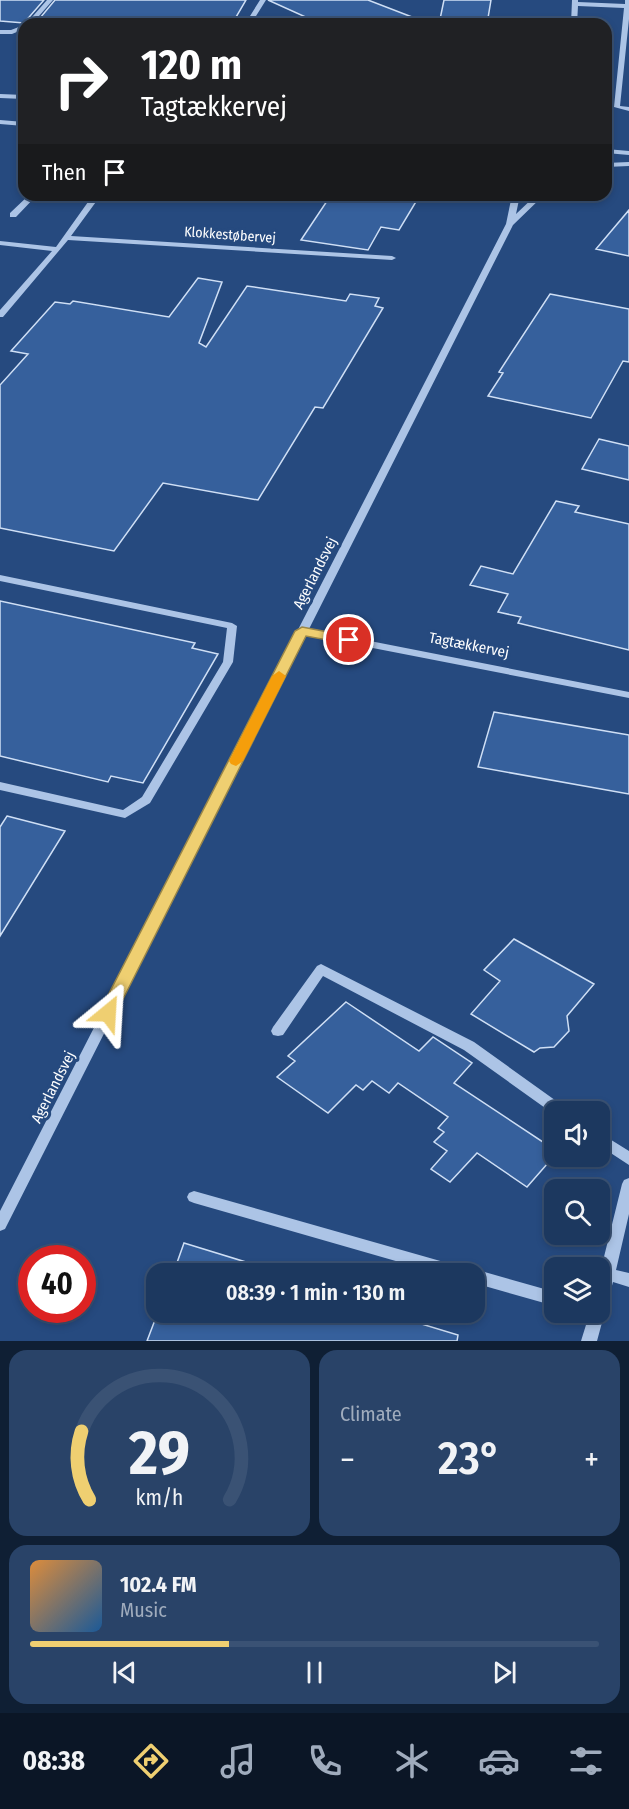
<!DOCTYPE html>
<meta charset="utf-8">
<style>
:root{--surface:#1c385f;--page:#294368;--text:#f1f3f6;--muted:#a0acbd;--line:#3a5274;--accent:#efcf71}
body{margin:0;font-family:"Fira Sans Condensed",sans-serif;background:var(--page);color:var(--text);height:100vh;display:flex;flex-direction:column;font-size:22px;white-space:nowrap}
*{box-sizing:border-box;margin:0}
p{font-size:20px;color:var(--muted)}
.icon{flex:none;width:33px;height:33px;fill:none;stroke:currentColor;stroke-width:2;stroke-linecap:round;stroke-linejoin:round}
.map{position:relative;height:1341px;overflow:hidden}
.drawer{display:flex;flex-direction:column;gap:9px;padding:9px;background:#0f1f34;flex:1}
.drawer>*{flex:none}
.banner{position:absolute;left:18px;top:18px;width:594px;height:183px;border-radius:18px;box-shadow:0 3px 9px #0003,0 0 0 2px var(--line);background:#202124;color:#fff;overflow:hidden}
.fabs{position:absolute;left:544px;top:1101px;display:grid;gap:12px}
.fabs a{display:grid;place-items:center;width:66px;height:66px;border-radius:12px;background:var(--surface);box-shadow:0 3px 9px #0003,0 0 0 2px var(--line);font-size:30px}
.speed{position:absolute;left:18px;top:1245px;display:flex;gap:12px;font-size:30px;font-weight:700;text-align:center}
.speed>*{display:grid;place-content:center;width:78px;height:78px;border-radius:50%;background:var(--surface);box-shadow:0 3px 9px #0003,0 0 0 2px var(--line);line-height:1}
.speed .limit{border:9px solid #d22;background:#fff;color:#111}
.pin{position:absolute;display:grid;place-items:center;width:51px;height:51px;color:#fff;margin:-26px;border:3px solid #fff;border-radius:50%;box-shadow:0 2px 6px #0007}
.me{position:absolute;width:66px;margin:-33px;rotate:27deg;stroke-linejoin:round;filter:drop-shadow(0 0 4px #0008)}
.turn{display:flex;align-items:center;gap:21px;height:126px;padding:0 24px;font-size:27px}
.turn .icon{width:78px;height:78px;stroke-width:2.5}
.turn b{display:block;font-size:42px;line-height:51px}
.then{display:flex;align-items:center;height:57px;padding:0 24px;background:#0003;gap:12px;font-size:22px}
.big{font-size:45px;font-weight:600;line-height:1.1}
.drawer .tile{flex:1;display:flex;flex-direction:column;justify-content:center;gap:9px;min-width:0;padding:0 21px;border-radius:18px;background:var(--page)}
.drawer .dial{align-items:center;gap:0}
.dial svg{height:156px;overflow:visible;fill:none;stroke:var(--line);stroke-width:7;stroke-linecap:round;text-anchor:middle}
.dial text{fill:var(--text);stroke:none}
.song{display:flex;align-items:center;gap:18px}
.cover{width:72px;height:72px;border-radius:9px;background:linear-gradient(135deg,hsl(30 70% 55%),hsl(210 70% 35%))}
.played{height:6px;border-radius:3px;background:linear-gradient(90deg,var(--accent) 35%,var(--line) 35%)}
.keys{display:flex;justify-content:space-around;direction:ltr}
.heat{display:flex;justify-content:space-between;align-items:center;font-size:33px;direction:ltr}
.drawer .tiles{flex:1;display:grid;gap:9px;grid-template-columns:1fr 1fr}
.tile:last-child{grid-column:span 2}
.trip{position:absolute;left:146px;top:1263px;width:339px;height:60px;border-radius:18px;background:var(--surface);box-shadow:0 3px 9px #0003,0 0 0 2px var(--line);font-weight:600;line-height:60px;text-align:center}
.tab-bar{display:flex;height:96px;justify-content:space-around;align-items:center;background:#0b1626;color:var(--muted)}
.tab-bar .icon{width:42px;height:42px}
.tab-bar .selected{color:var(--accent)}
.tab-bar b{font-size:27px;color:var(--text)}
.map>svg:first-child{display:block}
</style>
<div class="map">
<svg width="629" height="1341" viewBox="0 0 629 1341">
<rect width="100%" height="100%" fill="#264a7f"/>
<!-- building -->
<path fill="#36609c" stroke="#cfdff5" stroke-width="1.5" d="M0,0h44l-20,23 -24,-2z
M55,0h191l-14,24h-197z
M268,0h100l57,22 -104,2z
M444,0h47l-4,24h-48z
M331,195h89l-21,35 -18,-3 -13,23 -67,-10z
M629,210v46l-33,-7z
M198,278l24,4 -23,61 7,4 41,-61 99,15 4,-7 29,4 -4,8 8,2 -60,100 -8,-1 -57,93 -95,-17 -49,68 -114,-23v-143l28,-31 -17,-3 44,-49 15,2 3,-3 96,16z
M550,294l79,15v53l-6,-1 -32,57 -103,-22 15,-23 -4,-1z
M599,439l30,7v34l-47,-11z
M556,501l23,5 -4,6 54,12v126l-111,-27 3,-6 -23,-5 10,-18 -38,-9 11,-19 32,8z
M0,601l195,42 -3,5 26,6 -75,129 -32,-7 -3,6 -108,-26z
M494,712l135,23v59l-151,-27z
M7,816l58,15 -65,105v-109z
M514,939l80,45 -27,32 2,15 -15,16 -14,1 -6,4 -63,-38 29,-33 -16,-11z
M346,1002l73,49 14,-14 39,26 -18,20 101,67v5l-28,32 -50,-34 -27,29 -19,-13 16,-18 -13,-9 10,-10 -6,-4 10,-11 -50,-34 -9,10 -17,-12 -9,9 -7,-5 -28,28 -51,-36 18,-16 -7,-5z
M184,1243l101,31h-112z
M158,1312h224l76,23 -1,6h-310z"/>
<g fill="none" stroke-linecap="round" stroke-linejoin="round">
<!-- minor -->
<path fill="#acc4e6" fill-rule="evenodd" d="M47,0h6l-21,24h-6z
M260,0h6l-15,24h-6z
M572,0h6v2l47,2v-4h4v19l-9,87 9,1v4l-15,-4 10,-99 -46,-2 -1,18h-6z
M24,25v4l-12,5h-12v-4h11z
M0,94l24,1v4l-24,-1z
M0,120l24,2v4l-24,-2z
M606,149l23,2v4l-23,-2z
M629,162v4l-23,1v-4z
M29,195h8l-21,22h-6v-4z
M93,195h8l-30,41 321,20 4,2 -4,2 -324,-20 -65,77h-3v-7l52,-59 -52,-6v-4l56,6z
M512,195h8l-4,19 20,-19h8l-31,30 -204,404 320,63v6l-323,-63 -301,594 -5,2v-20l506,-987z
M0,575l232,48 5,3 -4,36 -83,141 -25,15 -125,-28v-8l123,28 19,-13 81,-135 4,-34 -227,-47z
M321,964l153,78 92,66 2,4h-13v3l-91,-65 -141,-74 -40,59 -5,1 -5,-1 -2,-4 2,-4 44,-61z
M600,1133l29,18v14l-29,-19z
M629,1178v36l-13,56 13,3v14l-16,-5 -16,59h-16l9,-29h10v-39l22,-89 2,-4z
M194,1191l278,79 2,-1 81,23v14l-81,-23v-9h-33l-247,-71 -5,-2 -2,-4 2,-4z"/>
</g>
<!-- route -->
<path fill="#efcf71" stroke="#9b8749" stroke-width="1.5" d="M302,627l47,9 6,4 -6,4 -43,-8 -192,381 -6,2 -6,-2 -3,-4 196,-382z"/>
<!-- slow -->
<path fill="#f59e0b" d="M279,671l7,5 -43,85 -7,5 -5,-2 -2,-3 43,-85z"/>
<g text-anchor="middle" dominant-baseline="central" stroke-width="6" stroke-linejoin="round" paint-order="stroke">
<!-- far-street labels -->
<g font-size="14" fill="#fff" stroke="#264a7f">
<text transform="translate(230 235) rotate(4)">Klokkestøbervej</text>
</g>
<!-- street labels -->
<g font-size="15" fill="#fff" stroke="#264a7f">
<text transform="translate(315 573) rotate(-63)">Agerlandsvej</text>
<text transform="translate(469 645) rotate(11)">Tagtækkervej</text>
<text transform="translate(53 1087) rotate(-63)">Agerlandsvej</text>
</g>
</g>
</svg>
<div class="fabs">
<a><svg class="icon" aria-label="sound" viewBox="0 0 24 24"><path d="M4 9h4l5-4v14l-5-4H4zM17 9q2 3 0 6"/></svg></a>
<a><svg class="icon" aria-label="search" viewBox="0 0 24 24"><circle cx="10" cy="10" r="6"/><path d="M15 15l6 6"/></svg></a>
<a><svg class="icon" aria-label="layers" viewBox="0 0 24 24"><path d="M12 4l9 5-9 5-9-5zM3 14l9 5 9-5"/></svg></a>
</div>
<div class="speed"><div class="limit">40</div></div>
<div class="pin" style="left:349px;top:640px;background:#d93025"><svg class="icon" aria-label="arrive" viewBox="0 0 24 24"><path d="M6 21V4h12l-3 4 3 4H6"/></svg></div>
<svg class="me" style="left:108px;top:1013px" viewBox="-20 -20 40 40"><path d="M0-17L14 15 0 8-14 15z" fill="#efcf71" stroke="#fff" stroke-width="4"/></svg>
<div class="trip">08:39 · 1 min · 130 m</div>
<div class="banner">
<div class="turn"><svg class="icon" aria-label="right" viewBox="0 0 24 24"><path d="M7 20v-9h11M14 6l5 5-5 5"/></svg><div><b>120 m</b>Tagtækkervej</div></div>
<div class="then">Then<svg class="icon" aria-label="arrive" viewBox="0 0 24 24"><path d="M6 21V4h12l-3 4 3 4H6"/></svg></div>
</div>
</div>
<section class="drawer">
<div class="tiles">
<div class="tile dial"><svg viewBox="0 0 100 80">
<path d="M14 69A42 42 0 1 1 86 69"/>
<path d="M14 69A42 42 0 0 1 10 34" stroke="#efcf71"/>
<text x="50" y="56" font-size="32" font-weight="700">29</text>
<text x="50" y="72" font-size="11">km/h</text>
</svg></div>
<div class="tile"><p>Climate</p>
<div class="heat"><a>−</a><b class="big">23°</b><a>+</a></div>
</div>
<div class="tile">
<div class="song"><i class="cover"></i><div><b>102.4 FM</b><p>Music</p></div></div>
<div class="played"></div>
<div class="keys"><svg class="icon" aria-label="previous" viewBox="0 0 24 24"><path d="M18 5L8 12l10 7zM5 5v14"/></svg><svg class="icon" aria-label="pause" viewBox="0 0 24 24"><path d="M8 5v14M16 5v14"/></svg><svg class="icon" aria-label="next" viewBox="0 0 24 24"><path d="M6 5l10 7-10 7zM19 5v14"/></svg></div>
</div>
</div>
</section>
<nav class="tab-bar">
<b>08:38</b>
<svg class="icon selected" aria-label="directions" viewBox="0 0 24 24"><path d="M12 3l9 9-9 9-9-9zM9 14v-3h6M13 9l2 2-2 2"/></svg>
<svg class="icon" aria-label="music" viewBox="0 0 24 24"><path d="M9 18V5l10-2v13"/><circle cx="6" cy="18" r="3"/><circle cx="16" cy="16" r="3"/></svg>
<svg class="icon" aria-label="phone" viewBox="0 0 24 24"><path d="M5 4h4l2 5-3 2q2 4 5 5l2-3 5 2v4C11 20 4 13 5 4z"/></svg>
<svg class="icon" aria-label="climate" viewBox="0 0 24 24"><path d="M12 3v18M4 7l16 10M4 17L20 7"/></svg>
<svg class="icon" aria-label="car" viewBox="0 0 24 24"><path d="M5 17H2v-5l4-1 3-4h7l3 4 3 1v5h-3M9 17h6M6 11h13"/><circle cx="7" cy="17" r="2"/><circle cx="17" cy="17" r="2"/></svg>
<svg class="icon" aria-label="filters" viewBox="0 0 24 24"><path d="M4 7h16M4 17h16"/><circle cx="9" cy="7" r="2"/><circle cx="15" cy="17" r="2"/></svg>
</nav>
